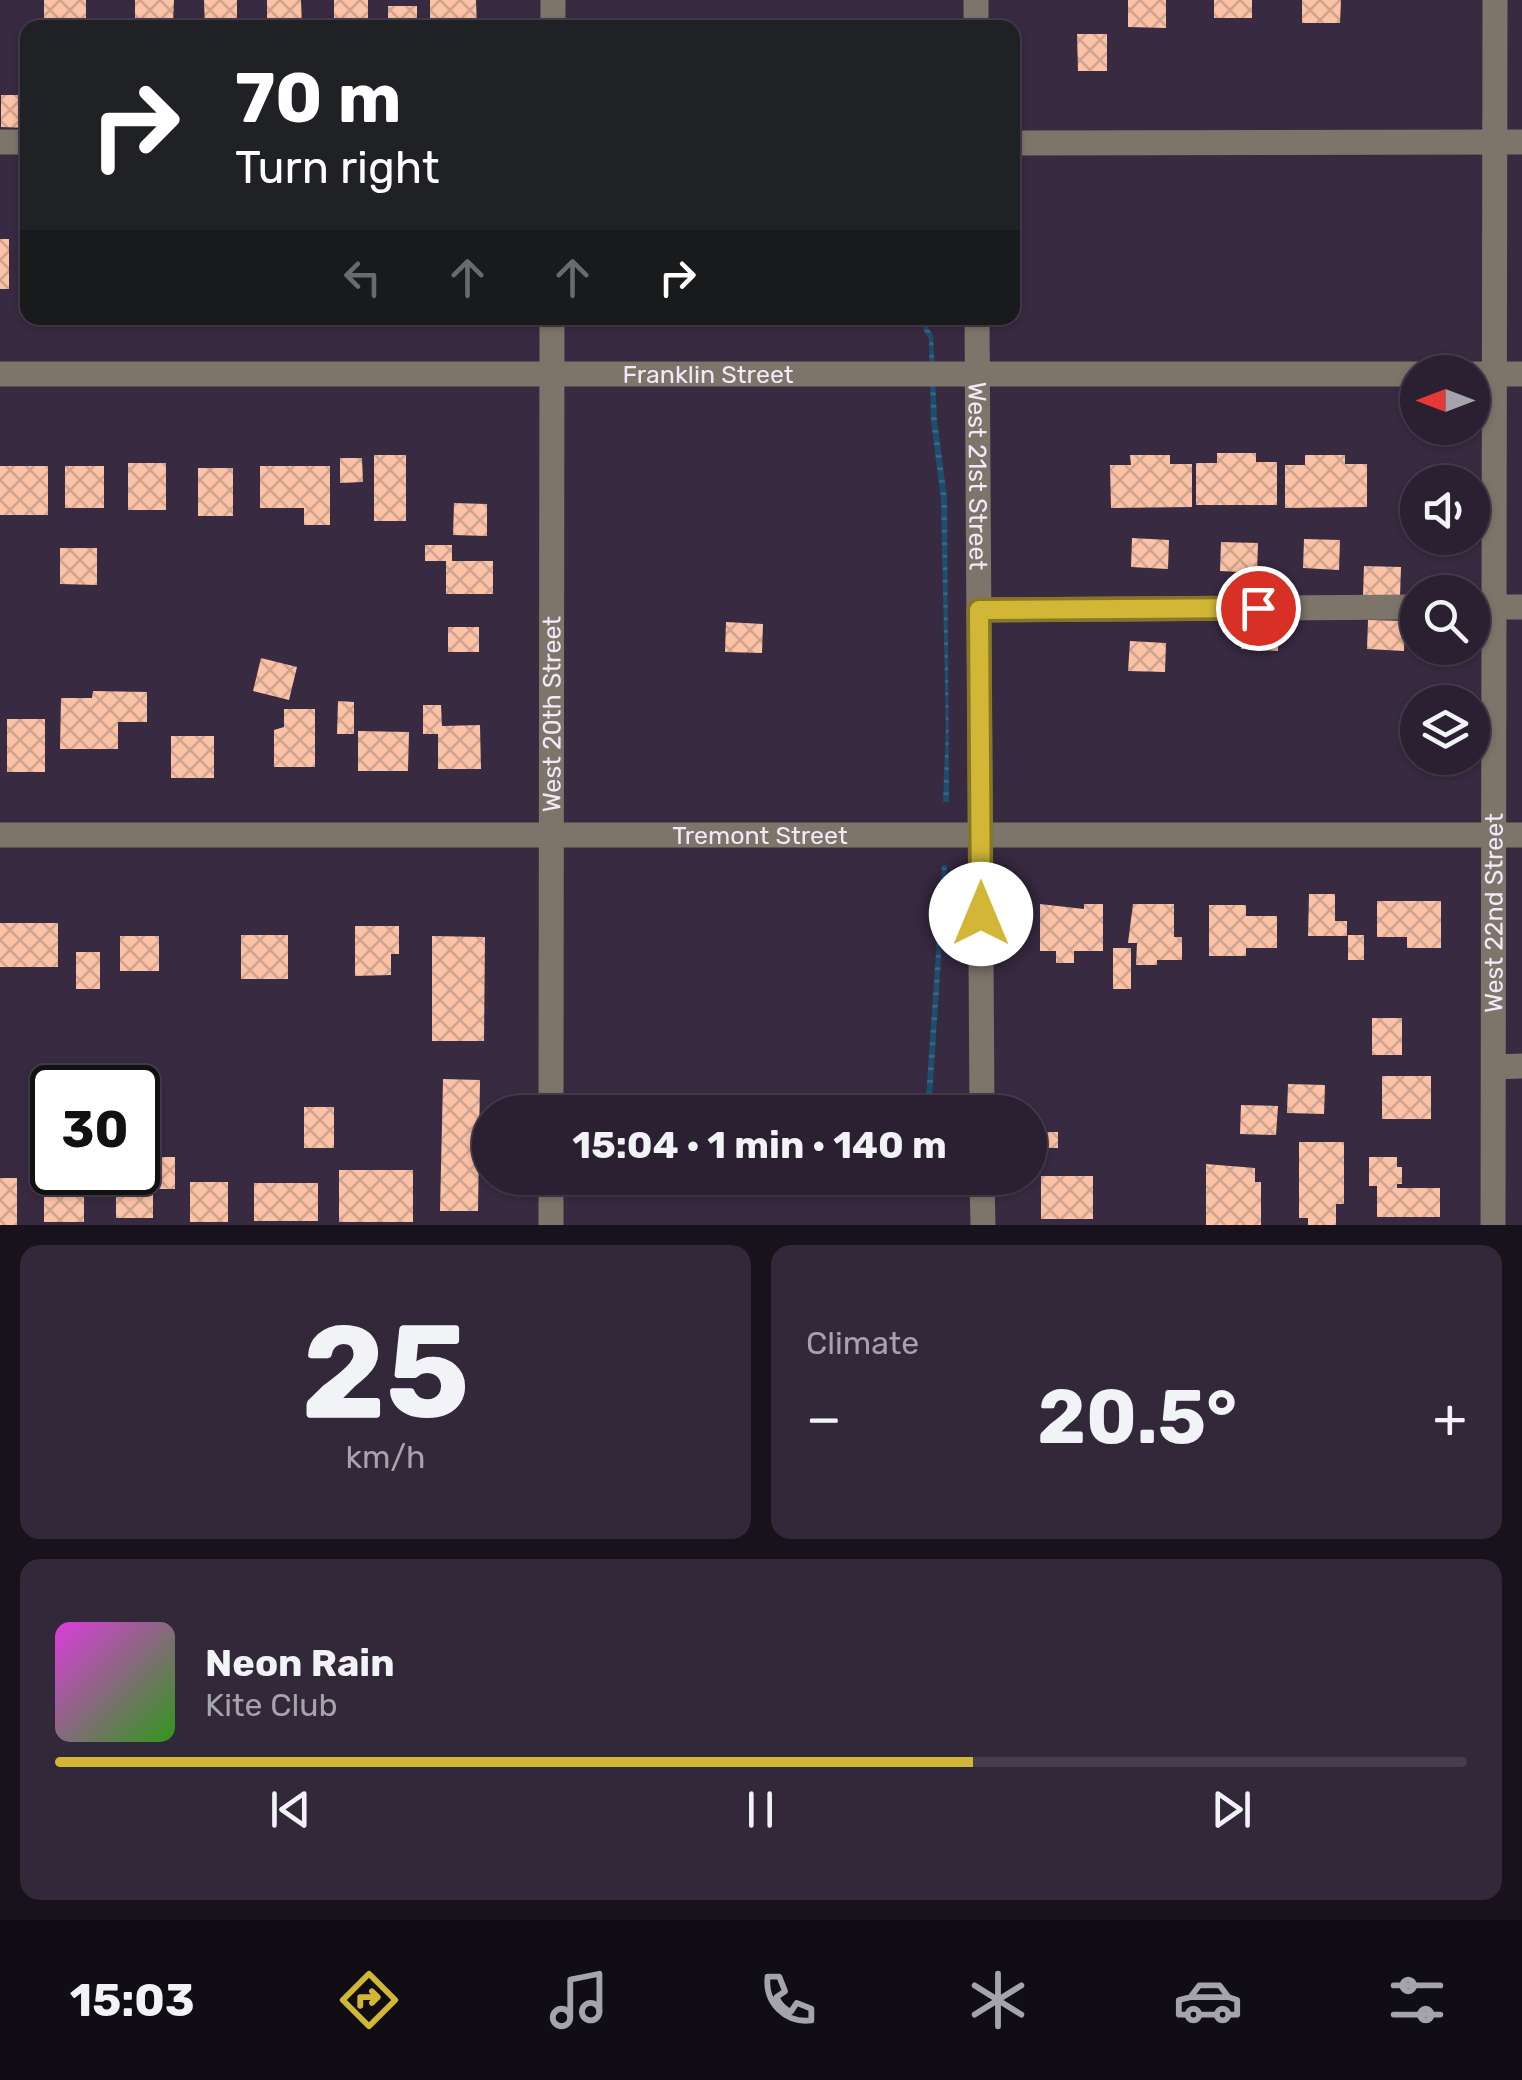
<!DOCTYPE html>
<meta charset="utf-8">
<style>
:root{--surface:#2a2031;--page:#322839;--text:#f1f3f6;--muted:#a5a3ab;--line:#463e4d;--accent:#d2b736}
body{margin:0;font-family:Rubik,sans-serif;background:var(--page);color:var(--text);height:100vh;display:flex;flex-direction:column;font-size:38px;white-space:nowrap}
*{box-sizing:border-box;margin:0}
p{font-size:32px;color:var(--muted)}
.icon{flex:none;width:55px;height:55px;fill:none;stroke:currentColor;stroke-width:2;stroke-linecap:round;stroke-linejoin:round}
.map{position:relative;height:1225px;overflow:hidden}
.details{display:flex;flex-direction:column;gap:20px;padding:20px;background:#17121b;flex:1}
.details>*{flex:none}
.hud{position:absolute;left:20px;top:20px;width:1000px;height:305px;border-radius:20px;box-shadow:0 2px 8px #0004,0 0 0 2px var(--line);background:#202124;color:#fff;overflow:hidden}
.needle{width:65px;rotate:270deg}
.buttons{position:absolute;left:1400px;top:355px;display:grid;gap:20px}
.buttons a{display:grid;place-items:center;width:90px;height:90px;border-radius:50%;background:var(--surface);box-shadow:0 2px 8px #0004,0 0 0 2px var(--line);font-size:50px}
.speed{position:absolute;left:30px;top:1065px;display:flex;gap:20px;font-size:50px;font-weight:700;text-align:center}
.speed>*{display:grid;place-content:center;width:130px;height:130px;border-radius:50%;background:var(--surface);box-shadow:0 2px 8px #0004,0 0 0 2px var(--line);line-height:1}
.speed .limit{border:5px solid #111;border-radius:15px;background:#fff;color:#111}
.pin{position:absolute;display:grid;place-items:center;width:85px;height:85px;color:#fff;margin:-42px;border:5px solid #fff;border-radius:50%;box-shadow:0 2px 10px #0007}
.me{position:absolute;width:110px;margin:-55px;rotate:0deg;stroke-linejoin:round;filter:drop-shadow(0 0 8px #0008)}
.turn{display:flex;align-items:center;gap:35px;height:210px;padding:0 50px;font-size:45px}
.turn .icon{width:130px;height:130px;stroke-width:2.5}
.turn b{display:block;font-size:70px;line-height:85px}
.lanes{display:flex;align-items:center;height:95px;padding:0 50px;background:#0003;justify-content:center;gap:50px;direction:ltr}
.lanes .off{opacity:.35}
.big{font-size:75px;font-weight:700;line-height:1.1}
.details .card{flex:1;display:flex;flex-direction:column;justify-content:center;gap:15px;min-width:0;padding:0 35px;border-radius:20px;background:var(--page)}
.details .dial{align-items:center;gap:0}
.dial b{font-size:130px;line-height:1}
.song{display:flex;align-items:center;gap:30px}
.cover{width:120px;height:120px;border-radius:15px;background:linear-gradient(135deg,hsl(300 70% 55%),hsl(110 70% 35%))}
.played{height:10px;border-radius:5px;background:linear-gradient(90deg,var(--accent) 65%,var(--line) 65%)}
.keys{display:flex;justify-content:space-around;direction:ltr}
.heat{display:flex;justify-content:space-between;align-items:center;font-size:55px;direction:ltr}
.details .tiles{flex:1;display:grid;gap:20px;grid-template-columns:1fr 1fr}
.card:last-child{grid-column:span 2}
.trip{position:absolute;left:472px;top:1095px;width:575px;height:100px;border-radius:50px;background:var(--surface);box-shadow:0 2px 8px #0004,0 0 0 2px var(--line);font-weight:700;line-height:100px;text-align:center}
.dock{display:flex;height:160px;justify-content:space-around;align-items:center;background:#110d14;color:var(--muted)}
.dock .icon{width:70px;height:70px}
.dock .selected{color:var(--accent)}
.dock b{font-size:45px;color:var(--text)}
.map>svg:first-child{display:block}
</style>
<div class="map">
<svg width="1522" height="1225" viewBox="0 0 1522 1225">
<defs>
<pattern id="water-rules" width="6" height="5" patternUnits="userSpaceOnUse" patternTransform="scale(2.5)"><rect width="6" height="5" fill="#1b4e6f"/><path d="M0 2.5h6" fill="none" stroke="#3d6884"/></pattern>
<pattern id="building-cross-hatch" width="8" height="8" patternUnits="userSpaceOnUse" patternTransform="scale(2.5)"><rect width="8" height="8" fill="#fcc2a6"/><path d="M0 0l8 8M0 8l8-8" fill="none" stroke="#cfa38f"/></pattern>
</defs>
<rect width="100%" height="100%" fill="#382a41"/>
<!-- water -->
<path fill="url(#water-rules)" d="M917,318h6l10,18 4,84 10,78 2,304h-6l3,-75 -5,-228 -10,-78 -2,-82z
M942,865h5l-16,247h-6z"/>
<!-- building -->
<path fill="url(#building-cross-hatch)" d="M44,0h42v28h-42z
M135,0h39l-1,23h-38z
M204,0h33v28h-32z
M267,0h34l1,28h-35z
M334,0h34v28h-34z
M430,0h46l1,28h-47z
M1128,0h38v28l-38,-1z
M1214,0h38v18h-38z
M1302,0h39l-1,23h-38z
M388,6h29v22h-29z
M1077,34h30v37h-29z
M1,95h27v33l-27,-1z
M0,239h9v50h-9z
M1217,453h39v9h21v43h-81v-42h21z
M374,455h32v66h-32z
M1130,455h40v9h22v43l-81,1 -1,-43h21z
M1305,455h40v9h22v43l-82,1v-43h20z
M340,458h22l1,24 -23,1z
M128,463h38v47h-38z
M0,466h48v49h-48z
M65,466h39v42h-39z
M260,466h70v59h-26v-17h-44z
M198,468h35v48h-35z
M454,503l33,1v32l-34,-1z
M1132,538l37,2 -1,29 -37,-2z
M1304,539l36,1 -1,30 -36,-2z
M1221,542l37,1 -1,30 -37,-2z
M425,545h27v16h41v33h-47v-33h-21z
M60,548h37v37l-37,-1z
M1364,566l37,1 -1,30 -37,-2z
M1243,620l36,1 -1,30 -37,-2z
M1368,620l37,1 -1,30 -37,-2z
M726,622l37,2 -1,29 -37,-1z
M448,627h31v25h-31z
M1130,641l36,2 -1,29 -37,-1z
M261,658l36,9 -8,33 -36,-9z
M93,691l54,1v30h-29v27h-58l1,-51h31z
M338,701l16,1v32h-17z
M423,705h18l1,21 38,-1 1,44h-43v-35h-15z
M284,709h31v58h-41v-37l10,-3z
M7,719h38v53h-38z
M358,731l51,1 -1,39h-50z
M171,736h43v42h-43z
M1309,894h26v27h12v15h-39z
M1377,901h64v47h-34v-11h-30z
M1040,904l44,5v-5h19v47h-29v12h-18v-12h-16z
M1133,904h41v33h8v23h-25v5h-21l1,-22h-9z
M1209,905h37v11h31v32h-31v8h-37z
M0,923h58v44h-58z
M355,926h44v28h-8v21l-36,1z
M241,935h47v44h-47z
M1348,935h16v25h-16z
M120,936h39v35h-39z
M432,936l53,1 -1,104h-52z
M1113,948h18v41h-18z
M76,952h24v37h-24z
M1372,1018h30v37h-30z
M1382,1076h49v43h-49z
M443,1079l37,1 -2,131h-38z
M1288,1084l37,1 -1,29 -37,-1z
M1241,1105l37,1 -2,29 -36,-1z
M304,1107h30v41h-30z
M1032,1132h26v16h-26z
M1299,1142h45v62h-8v21h-28v-7h-9z
M138,1157h37v32h-22v29h-37v-34h22z
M1369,1157h28v10h5v17h-5v4h43v29h-63v-31h-8z
M1206,1164l49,4v14h6v43h-55z
M339,1170h74v52h-74z
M1041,1176h52v43h-52z
M0,1178h17v47h-17z
M44,1179h40v43h-40z
M190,1182h38v40h-38z
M254,1183h64v38h-64z"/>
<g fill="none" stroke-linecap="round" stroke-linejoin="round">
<!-- minor -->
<g stroke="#7d746a" stroke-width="25">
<path d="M976,0v28"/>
<path d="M553,28v-28"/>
<path d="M0,142h28"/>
<path d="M1012,143l510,-1"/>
<path id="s1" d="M977,318l5,794"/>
<path id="s2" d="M0,374h1418"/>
<path d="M1472,374h50"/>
<path d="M1472,607h50"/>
<path d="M979,610l439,-3"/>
<path id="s3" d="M0,835h1522"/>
<path d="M1494,1067l28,-1"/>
<path id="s4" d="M551,1112l1,-794"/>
<path d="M982,1178l1,47"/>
<path d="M551,1225v-47"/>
<path id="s5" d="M1493,1225l2,-1225"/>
</g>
</g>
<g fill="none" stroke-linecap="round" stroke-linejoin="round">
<defs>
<path id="route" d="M981,914l-2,-304 279,-2"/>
</defs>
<!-- route casing -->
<use href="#route" stroke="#887723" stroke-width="25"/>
<!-- route -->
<use href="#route" stroke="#d2b736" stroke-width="18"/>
</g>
<g text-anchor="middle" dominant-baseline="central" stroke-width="10" stroke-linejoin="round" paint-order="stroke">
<!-- street labels -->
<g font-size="25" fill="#f1e9f8" stroke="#1c1620">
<text stroke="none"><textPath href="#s2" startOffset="708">Franklin Street</textPath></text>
<text stroke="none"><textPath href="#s1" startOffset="158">West 21st Street</textPath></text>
<text stroke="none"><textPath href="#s4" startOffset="398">West 20th Street</textPath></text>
<text stroke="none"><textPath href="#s3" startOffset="760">Tremont Street</textPath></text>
<text stroke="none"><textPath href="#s5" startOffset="312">West 22nd Street</textPath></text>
</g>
</g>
</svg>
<div class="buttons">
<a><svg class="needle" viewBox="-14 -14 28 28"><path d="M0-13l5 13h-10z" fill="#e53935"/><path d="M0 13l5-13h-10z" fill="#a5a3ab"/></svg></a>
<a><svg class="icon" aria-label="sound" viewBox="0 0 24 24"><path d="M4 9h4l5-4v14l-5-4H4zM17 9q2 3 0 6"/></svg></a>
<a><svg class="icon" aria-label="search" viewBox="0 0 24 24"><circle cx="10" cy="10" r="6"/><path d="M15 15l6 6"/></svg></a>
<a><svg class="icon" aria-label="layers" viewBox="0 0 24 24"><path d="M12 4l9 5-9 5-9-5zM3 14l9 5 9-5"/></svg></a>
</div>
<div class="speed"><div class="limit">30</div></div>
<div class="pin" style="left:1258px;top:608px;background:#d93025"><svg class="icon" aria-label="arrive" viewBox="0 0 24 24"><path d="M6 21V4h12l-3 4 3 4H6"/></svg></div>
<svg class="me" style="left:981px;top:914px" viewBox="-20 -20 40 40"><circle r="19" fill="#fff"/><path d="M0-13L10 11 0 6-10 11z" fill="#d2b736"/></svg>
<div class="trip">15:04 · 1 min · 140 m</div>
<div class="hud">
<div class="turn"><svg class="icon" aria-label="right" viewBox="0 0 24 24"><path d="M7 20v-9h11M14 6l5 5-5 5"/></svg><div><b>70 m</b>Turn right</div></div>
<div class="lanes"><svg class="icon off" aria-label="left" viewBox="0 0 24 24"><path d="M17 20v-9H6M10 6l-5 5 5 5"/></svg><svg class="icon off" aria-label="ahead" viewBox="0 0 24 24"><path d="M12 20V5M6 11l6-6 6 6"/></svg><svg class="icon off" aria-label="ahead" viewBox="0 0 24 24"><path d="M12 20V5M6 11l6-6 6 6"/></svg><svg class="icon" aria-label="right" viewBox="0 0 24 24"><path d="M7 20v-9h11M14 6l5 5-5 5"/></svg></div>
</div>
</div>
<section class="details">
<div class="tiles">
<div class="card dial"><b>25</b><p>km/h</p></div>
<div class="card"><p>Climate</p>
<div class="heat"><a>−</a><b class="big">20.5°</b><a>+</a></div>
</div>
<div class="card">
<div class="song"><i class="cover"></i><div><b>Neon Rain</b><p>Kite Club</p></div></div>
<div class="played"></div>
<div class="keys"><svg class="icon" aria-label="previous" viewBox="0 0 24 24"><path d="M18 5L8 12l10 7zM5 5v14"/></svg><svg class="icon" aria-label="pause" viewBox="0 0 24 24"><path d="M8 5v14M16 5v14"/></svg><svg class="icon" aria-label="next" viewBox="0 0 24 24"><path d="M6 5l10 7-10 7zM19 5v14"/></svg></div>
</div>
</div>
</section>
<nav class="dock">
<b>15:03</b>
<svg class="icon selected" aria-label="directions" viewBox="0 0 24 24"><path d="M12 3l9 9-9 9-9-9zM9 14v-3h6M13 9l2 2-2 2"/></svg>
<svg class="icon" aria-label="music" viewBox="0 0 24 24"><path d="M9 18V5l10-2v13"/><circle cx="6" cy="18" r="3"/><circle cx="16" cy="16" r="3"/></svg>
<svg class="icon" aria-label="phone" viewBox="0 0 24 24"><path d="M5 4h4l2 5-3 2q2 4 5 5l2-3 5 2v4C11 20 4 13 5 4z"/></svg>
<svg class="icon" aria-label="climate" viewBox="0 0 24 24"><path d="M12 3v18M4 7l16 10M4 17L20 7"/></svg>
<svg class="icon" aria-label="car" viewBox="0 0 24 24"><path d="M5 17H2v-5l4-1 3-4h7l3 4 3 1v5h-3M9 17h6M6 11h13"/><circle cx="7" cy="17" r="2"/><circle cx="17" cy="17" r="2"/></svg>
<svg class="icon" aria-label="filters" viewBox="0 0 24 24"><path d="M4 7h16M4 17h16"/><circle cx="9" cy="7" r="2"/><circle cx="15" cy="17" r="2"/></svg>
</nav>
